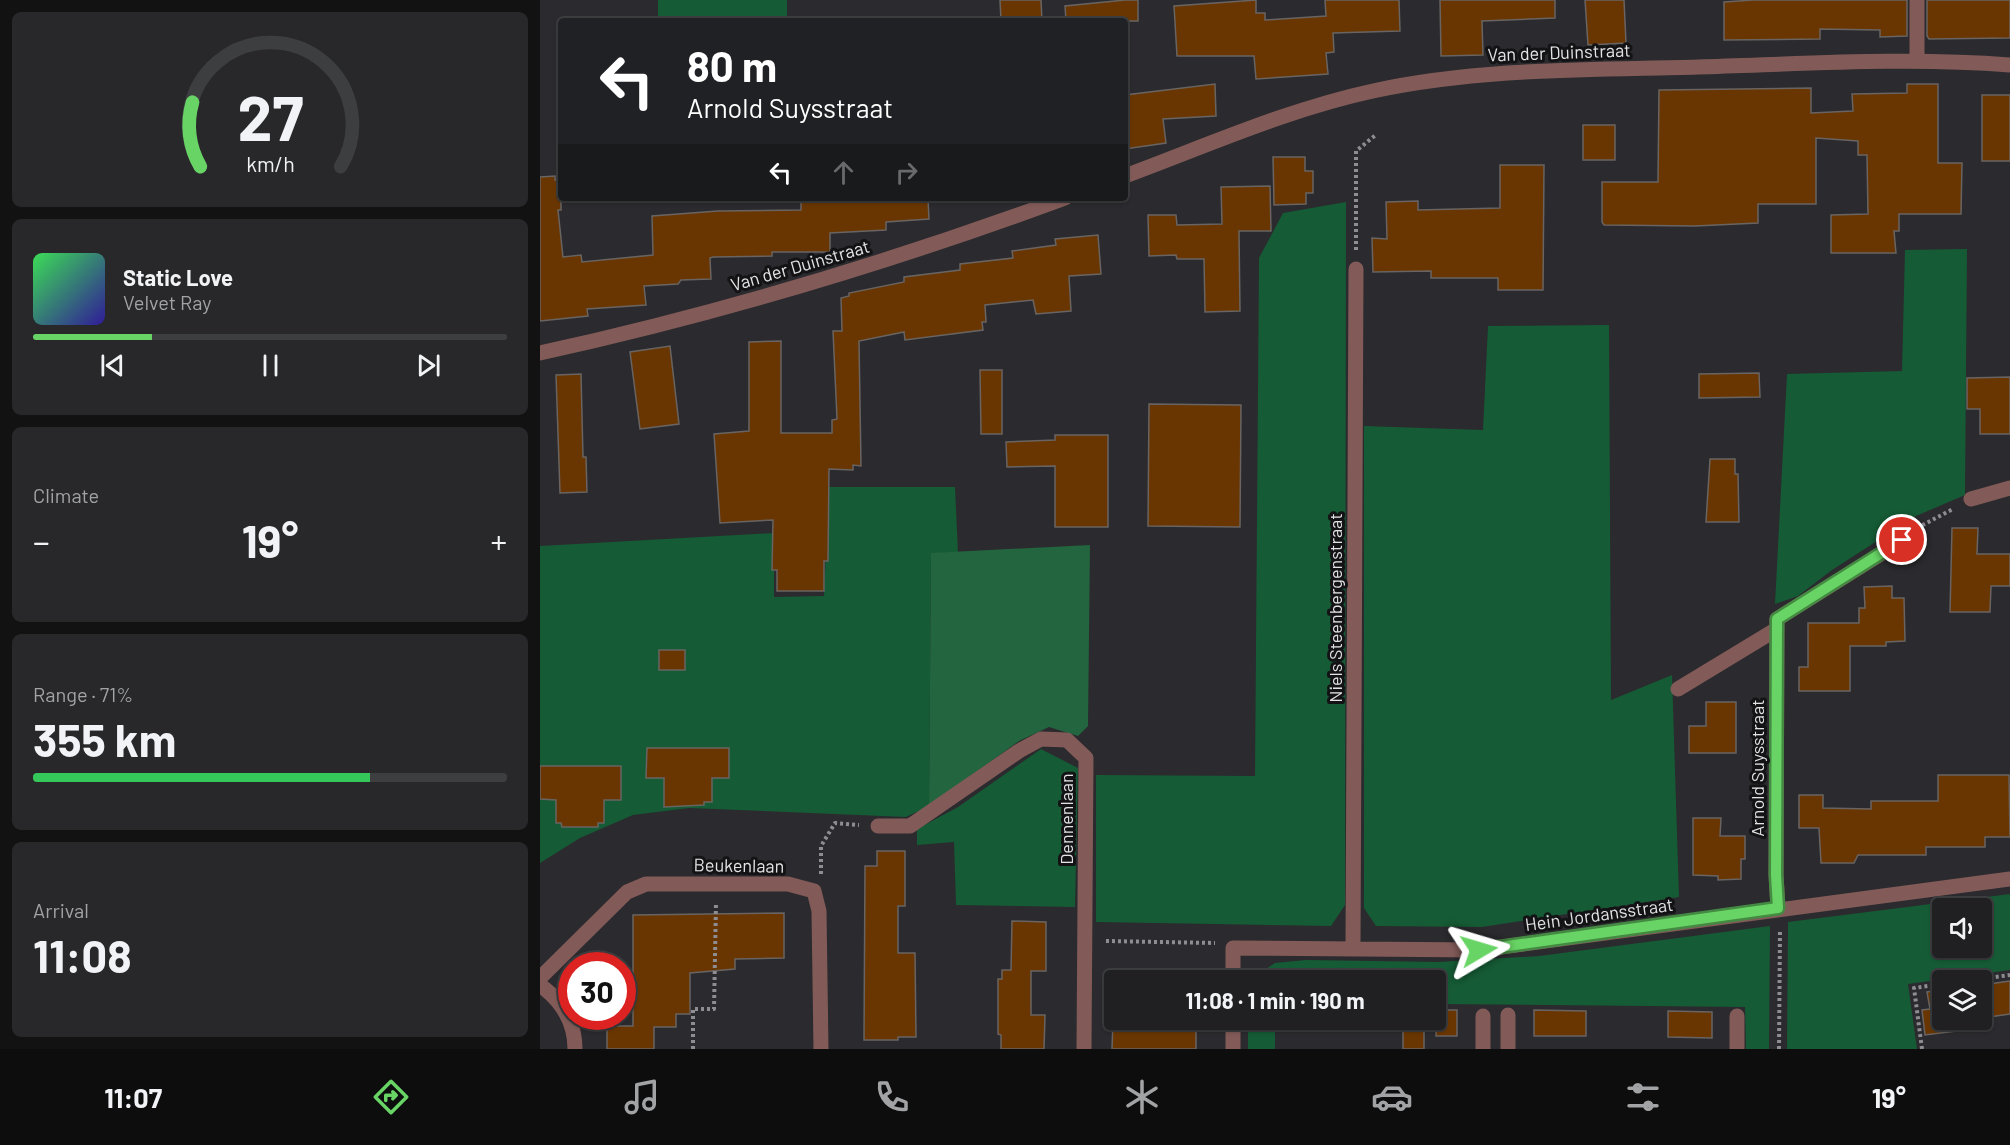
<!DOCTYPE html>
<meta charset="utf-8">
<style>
:root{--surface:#202022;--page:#28282a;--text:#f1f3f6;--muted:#a2a3a5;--line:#3d3e40;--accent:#68d465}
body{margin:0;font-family:Barlow,sans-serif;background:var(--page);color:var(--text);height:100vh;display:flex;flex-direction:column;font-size:22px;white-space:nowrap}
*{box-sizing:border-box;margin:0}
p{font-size:20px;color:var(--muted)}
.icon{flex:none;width:33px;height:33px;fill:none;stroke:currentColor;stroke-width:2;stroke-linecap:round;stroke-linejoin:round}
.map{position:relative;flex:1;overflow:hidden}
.details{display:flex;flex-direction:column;gap:12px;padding:12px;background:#121213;width:540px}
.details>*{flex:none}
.top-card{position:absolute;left:18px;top:18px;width:570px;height:183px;border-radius:6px;box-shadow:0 2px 4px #0004,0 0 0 2px var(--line);background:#202124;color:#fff;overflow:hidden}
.fabs{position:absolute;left:1392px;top:898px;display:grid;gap:12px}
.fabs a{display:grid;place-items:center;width:60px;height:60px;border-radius:6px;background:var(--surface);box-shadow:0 2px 4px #0004,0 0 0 2px var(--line);font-size:30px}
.speed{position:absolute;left:18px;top:952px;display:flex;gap:12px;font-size:30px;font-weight:700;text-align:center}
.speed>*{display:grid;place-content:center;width:78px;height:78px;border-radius:50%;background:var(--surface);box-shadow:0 2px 4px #0004,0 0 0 2px var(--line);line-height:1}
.speed .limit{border:9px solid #d22;background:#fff;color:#111}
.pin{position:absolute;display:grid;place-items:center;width:51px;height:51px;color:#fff;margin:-26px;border:3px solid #fff;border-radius:50%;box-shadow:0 2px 6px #0007}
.me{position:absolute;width:66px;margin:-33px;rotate:83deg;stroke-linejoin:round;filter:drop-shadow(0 0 4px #0008)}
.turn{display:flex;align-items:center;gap:21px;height:126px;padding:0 30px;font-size:27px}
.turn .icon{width:78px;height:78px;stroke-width:2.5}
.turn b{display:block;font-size:42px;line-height:51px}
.lanes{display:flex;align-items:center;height:57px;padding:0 30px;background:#0003;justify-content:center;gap:30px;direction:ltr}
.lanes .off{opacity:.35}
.big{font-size:45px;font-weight:700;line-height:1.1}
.details .card{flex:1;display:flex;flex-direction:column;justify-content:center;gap:9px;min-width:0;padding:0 21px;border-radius:9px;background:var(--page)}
.details .dial{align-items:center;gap:0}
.dial svg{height:156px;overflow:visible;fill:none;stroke:var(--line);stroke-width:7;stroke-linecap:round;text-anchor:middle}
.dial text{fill:var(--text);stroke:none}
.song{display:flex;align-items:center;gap:18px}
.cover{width:72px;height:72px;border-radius:9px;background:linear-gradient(135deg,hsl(130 70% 55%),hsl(250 70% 35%))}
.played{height:6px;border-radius:3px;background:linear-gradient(90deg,var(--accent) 25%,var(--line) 25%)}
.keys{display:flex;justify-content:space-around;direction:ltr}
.heat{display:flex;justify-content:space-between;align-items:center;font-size:33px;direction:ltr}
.charge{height:9px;border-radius:4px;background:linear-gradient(90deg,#34c759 71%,var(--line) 0)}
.trip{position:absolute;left:564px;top:970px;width:342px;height:60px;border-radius:6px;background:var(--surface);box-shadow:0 2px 4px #0004,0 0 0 2px var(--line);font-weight:700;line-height:60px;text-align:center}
.tab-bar{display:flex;height:96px;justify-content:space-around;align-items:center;background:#0d0d0e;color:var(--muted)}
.tab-bar .icon{width:42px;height:42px}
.tab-bar .on{color:var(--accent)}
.tab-bar b{font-size:27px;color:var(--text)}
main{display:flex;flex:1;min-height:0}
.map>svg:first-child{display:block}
</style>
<main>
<section class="details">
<div class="card dial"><svg viewBox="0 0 100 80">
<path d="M14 69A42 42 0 1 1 86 69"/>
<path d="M14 69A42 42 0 0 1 10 36" stroke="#68d465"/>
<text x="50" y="56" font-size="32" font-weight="700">27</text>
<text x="50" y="72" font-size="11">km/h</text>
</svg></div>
<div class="card">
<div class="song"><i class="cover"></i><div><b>Static Love</b><p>Velvet Ray</p></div></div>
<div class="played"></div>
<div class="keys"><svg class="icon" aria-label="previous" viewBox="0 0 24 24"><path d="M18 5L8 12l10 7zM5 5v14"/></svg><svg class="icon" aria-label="pause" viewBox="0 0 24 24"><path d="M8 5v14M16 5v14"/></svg><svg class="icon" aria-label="next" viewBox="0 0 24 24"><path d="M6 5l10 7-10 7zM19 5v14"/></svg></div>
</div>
<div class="card"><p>Climate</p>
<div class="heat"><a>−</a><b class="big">19°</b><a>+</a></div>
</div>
<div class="card"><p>Range · 71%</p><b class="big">355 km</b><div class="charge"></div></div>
<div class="card"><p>Arrival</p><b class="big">11:08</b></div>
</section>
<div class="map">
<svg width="1470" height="1049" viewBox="0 0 1470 1049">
<rect width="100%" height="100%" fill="#2b2a2e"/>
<!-- green -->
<path fill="#155b35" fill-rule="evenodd" d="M118,0h129v21h-129z
M806,202l-1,703 -14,21 -235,-4v-147l159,1 4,-518 24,-45z
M1427,249l-2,246 -49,21 -84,54 -34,26 -23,8 12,-230 115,-3 3,-121z
M1069,325l2,375 61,-25 7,222 -197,30 -106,-1 -12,-18v-482l119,4 5,-104z
M289,487h126l3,66 -27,1 -2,252 -23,11 -217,-9 -56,7 -53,23 -40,25v-317l234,-13v64l50,-1z
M501,749l37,19 -3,139 -119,-2 -2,-63 -37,3v-16l41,-22z
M1470,894v76l-102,14 9,65h-130l1,-127zM1402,909h40v39h-40z
M1230,926l-1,123h-23l-1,-42 -309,-3v-23h-183l1,-4 21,-14 31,-3 132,2 101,-6z
M708,1020h27v29h-27z"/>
<!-- forest -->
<path fill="#22653e" d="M550,545l-2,181 -10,10 -29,-9 -30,14 -90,65 2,-253z"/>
<!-- building -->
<path fill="#693602" stroke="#696461" stroke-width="1.5" d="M460,0h41l1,21h-41z
M585,0h13v21h-72l-1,-15z
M716,0v13h9v7l61,-4 -1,-16h74l1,31 -67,2 1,19 -8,1 2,21 -72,5 -2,-23h-77l-3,-50z
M900,0h115v18l-73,3 1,34 -42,1z
M1045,0h39l2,43 -38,2z
M1213,0h154v36l-27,1v-7l-60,-1v10l-96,1v-38z
M1387,0h83v38l-81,1 -2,-3z
M675,84l1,32 -53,3 3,24 -41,6v-54z
M1367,84h31v79h24l-1,51h-62v17h-5l2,22h-65v-38l37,-1 -1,-59h-9v-14l-42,-3v66h-58v19l-63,3 -91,-1 -2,-3v-40h56l1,-92 152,-2v25l42,-2 -1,-17 55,-1z
M1442,95h28v66h-28z
M1043,125h32v35h-32z
M733,157h32v14h8v22h-7v11l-32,1z
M960,165h44l-1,125h-45v-12h-67v-7l-58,1 -1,-34 15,1 -1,-37 32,-1v9l82,-2z
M15,176v4h6v30h-3l5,47 18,-2 1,7 71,-7 -1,-39 66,-5 83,-1v-11l127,-1 1,21 -43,3v8l-56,3v19h-58v4l-59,1 -3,1 1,21 -30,1 -3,4 -34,2 2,19 -59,4 1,7 -48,5v-144z
M730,186l1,45h-32l1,80 -35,1 -1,-53h-27l-1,-4 -27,1 -1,-41h28l1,10 45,-1 -1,-37z
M558,235l3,39 -32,2 2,35 -35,3 -3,-14 -48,5 1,17h-4l1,8 -78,10 -1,-8 -45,9 2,125 -8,-1v5l-24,-1 -1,92h-4v30h-47v-21h-5l1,-50 -53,3 -6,-89 35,-3v-89l32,-1v92h51v-13l5,-1 -4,-88h9l-1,-33 8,-2v-3l55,-11v-5l56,-7v-6l53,-6 -1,-7 44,-6 -1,-6z
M130,346l9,78 -39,5 -10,-77z
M440,370h22v64h-21z
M1219,373l1,24 -61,1v-24z
M41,374l2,83h3l1,35 -27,1 -4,-118z
M1470,377v57h-30v-25h-13v-31z
M609,404l92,1 -1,122 -92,-1z
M515,435h53v92h-53v-61l-48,1 -1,-25 49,-2z
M1170,459h25v15h3l1,48h-33z
M1412,528h26l-1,26h33v32h-19l-1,26h-40z
M1352,586v12h12l1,43 -19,1v4h-36v45h-51v-24h9v-44h51v-15h6l-1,-21z
M119,650h26v20h-26z
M1166,702h30v51h-47v-27h17z
M107,748h82v30h-17v24h-8v3l-40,2v-29h-18z
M0,766h81v34h-17v23h-6v4h-36l-1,-4h-5v-23l-16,-1z
M1398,775h71l1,62h-25v10h-59v8h-68l-4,8h-33l-2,-35h-20v-33h24v13l48,1v-8h67z
M1153,818h28l-1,18h25v23h-4v20l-23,1v-4l-25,-1z
M337,851h28v55h-7v47h17l1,84h-18v3h-34l1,-174h12z
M244,913v45l-49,1v10l-45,4v41h-14v13h-22v22h-47v-23h26v-111z
M472,921l34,1v49h-15v44h14l-1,34h-43v-14l-3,-1v-55h4v-9h9z
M1470,981v33l-28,4v-33z
M1402,990v30h26l-13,2 1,9 -31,4 -3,-25 8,-1 -3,-17z
M896,1010h21v26h-21z
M994,1010l52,1v25h-52z
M1128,1011l44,1v26l-44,-1z
M573,1020h83v29h-84z
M863,1020h21v29h-21z"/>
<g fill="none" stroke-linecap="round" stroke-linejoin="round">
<!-- path -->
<path stroke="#8e8d91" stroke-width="4" stroke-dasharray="3 3" stroke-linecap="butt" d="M816,250v-99l21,-17
M1377,528l36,-19
M281,874v-28l14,-23 24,2
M566,941l109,2
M1426,981l44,-6
M153,1049v-40h21l2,-106
M1239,1049l1,-120
M1382,1049l-8,-61 28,-4"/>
<!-- minor -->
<path stroke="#825b58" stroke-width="15" d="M1377,0v61
M585,176c81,-30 164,-67 248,-85 107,-23 216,-21 325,-24 104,-3 208,-10 312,-2
M0,353c178,-39 354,-92 525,-155
M1431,499l39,-11
M1138,689l99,-60
M338,826h32l109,-75 22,-12 26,1 19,18 -2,291
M1238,908l-2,-33 1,-256 126,-79
M813,947l3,-678
M0,978l87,-86 19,-8h142l26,7 5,20 2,138
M693,981v-33l246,2 531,-71
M0,985c22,16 35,36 35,64
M1197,1016v33
M693,1049v-29
M943,1049v-33
M968,1049v-34"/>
</g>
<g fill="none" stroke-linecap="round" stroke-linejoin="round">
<defs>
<path id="route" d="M939,950l299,-42 -2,-33 1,-256 125,-79"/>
</defs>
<!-- route casing -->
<use href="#route" stroke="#448a42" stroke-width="15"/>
<!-- route -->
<use href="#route" stroke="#68d465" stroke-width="10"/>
</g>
<g text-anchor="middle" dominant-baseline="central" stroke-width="6" stroke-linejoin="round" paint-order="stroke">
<!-- street labels -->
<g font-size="18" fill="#e3e2e5" stroke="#131315">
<text transform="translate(1019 52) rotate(-2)">Van der Duinstraat</text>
<text transform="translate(260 265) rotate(-16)">Van der Duinstraat</text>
<text transform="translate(795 608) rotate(-90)">Niels Steenbergenstraat</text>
<text transform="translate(1217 768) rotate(-90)">Arnold Suysstraat</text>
<text transform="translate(526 819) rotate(-90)">Dennenlaan</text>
<text transform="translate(199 865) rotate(1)">Beukenlaan</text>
<text transform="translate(1059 914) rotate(-8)">Hein Jordansstraat</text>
</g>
</g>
</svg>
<div class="fabs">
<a><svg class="icon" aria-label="sound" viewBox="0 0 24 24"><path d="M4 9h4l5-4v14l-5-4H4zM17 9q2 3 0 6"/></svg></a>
<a><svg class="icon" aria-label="layers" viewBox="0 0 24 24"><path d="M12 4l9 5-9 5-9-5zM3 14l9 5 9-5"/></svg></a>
</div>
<div class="speed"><div class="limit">30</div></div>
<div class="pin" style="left:1362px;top:540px;background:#d93025"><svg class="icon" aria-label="arrive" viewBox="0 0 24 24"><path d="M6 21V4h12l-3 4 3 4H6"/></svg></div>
<svg class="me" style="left:939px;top:950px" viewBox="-20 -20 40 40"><path d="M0-17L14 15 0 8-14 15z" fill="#68d465" stroke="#fff" stroke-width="4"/></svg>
<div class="trip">11:08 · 1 min · 190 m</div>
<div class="top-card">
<div class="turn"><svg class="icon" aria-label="left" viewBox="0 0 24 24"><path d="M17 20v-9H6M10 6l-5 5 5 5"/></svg><div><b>80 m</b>Arnold Suysstraat</div></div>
<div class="lanes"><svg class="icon" aria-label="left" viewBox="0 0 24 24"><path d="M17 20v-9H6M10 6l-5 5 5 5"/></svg><svg class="icon off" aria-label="ahead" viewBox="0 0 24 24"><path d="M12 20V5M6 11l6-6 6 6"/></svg><svg class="icon off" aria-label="right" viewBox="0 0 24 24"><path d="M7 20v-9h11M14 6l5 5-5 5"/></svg></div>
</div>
</div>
</main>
<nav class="tab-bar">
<b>11:07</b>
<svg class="icon on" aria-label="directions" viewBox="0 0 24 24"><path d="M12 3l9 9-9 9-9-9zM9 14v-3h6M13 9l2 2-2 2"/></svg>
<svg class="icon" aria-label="music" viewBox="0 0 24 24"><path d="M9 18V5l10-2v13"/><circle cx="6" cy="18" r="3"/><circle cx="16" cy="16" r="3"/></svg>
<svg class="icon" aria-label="phone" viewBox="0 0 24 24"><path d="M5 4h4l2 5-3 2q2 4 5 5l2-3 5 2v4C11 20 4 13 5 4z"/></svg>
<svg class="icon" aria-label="climate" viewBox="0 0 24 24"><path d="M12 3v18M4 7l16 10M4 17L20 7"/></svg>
<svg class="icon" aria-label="car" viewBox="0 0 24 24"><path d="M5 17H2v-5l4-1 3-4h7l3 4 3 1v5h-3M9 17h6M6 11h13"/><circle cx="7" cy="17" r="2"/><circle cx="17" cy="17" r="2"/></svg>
<svg class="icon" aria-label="filters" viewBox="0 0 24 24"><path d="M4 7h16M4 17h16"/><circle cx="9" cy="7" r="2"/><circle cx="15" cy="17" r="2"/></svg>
<b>19°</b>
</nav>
